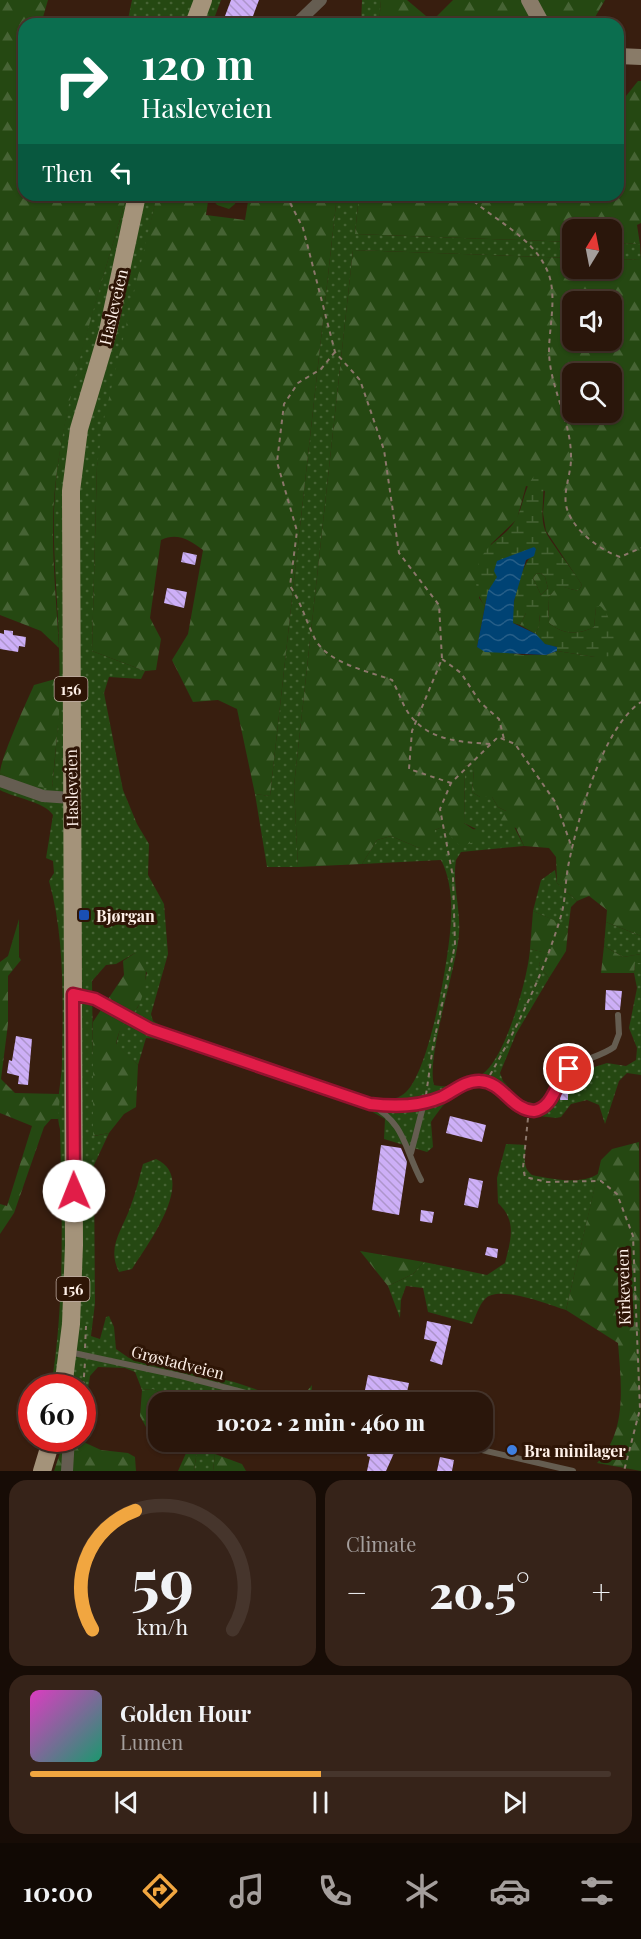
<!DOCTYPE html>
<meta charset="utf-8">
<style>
:root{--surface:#2a160b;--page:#362319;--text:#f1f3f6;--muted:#a59f9d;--line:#46352c;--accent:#f1a640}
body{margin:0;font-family:"Playfair Display",serif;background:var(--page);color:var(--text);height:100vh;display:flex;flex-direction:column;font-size:22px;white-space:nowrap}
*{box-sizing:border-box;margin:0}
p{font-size:20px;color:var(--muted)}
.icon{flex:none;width:33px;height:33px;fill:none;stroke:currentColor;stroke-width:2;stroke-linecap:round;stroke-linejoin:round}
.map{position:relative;height:1471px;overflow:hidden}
.details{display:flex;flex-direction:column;gap:9px;padding:9px;background:#170c06;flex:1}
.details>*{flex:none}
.guide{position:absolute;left:18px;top:18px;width:606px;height:183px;border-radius:18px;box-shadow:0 2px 4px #0004,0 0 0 2px var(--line);background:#0b6e4f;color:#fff;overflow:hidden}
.needle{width:39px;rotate:10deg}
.buttons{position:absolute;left:562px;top:219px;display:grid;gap:12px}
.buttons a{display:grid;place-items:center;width:60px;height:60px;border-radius:12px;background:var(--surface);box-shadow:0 2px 4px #0004,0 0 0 2px var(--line);font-size:30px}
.speed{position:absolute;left:18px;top:1374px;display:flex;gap:12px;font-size:30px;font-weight:700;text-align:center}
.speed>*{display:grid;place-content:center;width:78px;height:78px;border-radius:50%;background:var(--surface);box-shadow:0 2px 4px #0004,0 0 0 2px var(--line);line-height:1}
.speed .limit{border:9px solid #d22;background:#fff;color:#111}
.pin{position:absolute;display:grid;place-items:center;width:51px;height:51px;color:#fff;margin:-26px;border:3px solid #fff;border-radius:50%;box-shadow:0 2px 6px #0007}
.me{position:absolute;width:66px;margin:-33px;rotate:359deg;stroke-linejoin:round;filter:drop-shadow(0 0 4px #0008)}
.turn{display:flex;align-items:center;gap:21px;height:126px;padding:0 24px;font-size:27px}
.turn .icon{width:78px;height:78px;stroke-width:2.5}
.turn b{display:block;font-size:42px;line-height:51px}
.then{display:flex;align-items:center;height:57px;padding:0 24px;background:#0003;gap:12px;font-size:22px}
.big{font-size:45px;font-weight:800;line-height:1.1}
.details .widget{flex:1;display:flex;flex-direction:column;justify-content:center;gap:9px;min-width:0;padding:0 21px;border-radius:18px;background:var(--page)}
.details .dial{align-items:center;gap:0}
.dial svg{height:156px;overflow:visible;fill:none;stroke:var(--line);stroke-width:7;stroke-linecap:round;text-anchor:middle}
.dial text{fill:var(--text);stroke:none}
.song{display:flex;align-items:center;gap:18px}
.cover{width:72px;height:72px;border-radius:9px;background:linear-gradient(135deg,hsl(310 70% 55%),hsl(160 70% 35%))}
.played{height:6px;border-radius:3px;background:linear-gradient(90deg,var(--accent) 50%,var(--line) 50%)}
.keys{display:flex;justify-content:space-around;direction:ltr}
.heat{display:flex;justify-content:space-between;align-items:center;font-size:33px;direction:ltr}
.details .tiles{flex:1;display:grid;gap:9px;grid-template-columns:1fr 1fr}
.widget:last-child{grid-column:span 2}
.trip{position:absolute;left:148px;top:1392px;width:345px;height:60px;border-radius:18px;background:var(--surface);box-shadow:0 2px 4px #0004,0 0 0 2px var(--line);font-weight:800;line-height:60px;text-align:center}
.tab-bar{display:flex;height:96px;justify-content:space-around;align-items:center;background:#110904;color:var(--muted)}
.tab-bar .icon{width:42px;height:42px}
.tab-bar .current{color:var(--accent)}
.tab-bar b{font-size:27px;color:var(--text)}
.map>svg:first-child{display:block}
</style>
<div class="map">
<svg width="641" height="1471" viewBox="0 0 641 1471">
<defs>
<pattern id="grass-dots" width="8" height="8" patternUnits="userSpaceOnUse" patternTransform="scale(1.5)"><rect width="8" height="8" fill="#254812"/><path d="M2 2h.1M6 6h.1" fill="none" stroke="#466334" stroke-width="1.8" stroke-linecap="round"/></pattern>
<pattern id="forest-firs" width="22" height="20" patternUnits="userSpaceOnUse" patternTransform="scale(1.5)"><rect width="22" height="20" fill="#254812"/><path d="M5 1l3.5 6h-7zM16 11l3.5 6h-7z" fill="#466334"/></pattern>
<pattern id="wetland-marsh" width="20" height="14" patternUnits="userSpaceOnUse" patternTransform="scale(1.5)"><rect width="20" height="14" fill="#254812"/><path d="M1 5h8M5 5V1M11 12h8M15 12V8" fill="none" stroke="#466334"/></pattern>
<pattern id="water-waves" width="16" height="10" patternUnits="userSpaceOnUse" patternTransform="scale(1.5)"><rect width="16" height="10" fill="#004374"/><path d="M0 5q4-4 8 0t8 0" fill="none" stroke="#265e88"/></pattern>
<pattern id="building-back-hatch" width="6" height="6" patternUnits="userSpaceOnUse" patternTransform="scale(1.5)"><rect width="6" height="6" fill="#cdaff7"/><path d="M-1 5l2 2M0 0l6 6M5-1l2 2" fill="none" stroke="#ad95cb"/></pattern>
</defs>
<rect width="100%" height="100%" fill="#381e0f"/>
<!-- grass -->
<path fill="url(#grass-dots)" d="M132,0h89l-9,24h-85z
M362,0h19l-2,24h-18z
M127,195h30l-60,271 -5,185 53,20 -4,8 -32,-2 -5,16 19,97 14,34 12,20 -1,31 16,29 4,50 -17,60 2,7 10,6 87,28 122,44c12,2 25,2 34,-7 24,-22 44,-139 45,-173 1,-20 -1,-42 -10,-59l-79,4 15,-24 14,-4 28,12 16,-18 7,-3 6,6 28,-4 -12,-6 1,-57 7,-6 2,10 -2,22 8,5h12l6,10 8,4 18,35 -63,6 -5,8c-4,24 5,50 3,74 -3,37 -33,122 -25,151 14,4 41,-3 52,-14 21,-20 42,-93 44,-122l13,3 -4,13 10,13 -33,56 -16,39 3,8 17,19 17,4 11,-13 3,-16 22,-19 6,16 28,-9 19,3 10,-6 1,-12 -8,-20 8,-40 -3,-15 1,-10h6v112l-14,-2 -8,8 -14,43 -6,-19 -12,-5 -16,4 -10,13 -5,1c-10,-2 -23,-1 -32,-5 -13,-6 -22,-18 -34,-26 -24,-14 -48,19 -59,35l2,25 -6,5 -43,-13 1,-20 -23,-13 -196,-66 -20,-2 -8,27 -22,-20 5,-20 17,-18 9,-34 -12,-20 -19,11 -10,1 -14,16 2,155 15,-3 -15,32 1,138 -4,33 9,3 6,-22 3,-1 5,11 2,22 13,9 105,24 45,15 17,2 7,-3 9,-11 -1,17c-15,0 -32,2 -47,0 -27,-2 -54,-25 -75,0h-28l-2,-10 -7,-3 -10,1 -7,-18 -10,-4 -27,-1 -8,9 -7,45 -1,-33 -31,-1c14,-85 11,-171 9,-258 -6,-22 2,-46 2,-68 1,-58 3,-124 -13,-180l5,-8 -1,-12 -7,-3 7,-43c-8,-13 -38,-17 -53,-25v-17l18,10 34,5c5,-46 9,-93 7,-140 -1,-56 -9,-111 -3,-167 10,-97 45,-193 71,-286z
M337,195h22l-4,39 218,8v16l-220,-8 -59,536 4,81h-31l-12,-73 15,2z
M612,243l28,1 1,16 -29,-1z
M555,870l2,13 20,18 -6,6 -3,23 -6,-6 -29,-13 8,-31z
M606,922l35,14v18l-18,3 -19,-11z
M506,1144l20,1c-1,11 -4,23 6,30 20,4 48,10 66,-1l-32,136c-17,-5 -68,-26 -81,-11 -6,6 -9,17 -13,25l-44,-12 -5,-24 -17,-2 -5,14 -1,18 -12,-32 25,-12 11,-12 63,13 18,-12c6,-24 12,-42 -7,-60l-1,-25z
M156,1159c43,19 -10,87 -24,110l-13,3c-13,-26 4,-42 12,-67 5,-13 8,-27 12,-41z
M197,1450l18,4 -2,17h-19z"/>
<!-- forest -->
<path fill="url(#forest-firs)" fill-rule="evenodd" d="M0,0h48l-7,24h-17v171h103c-26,93 -59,187 -71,284 -7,56 0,113 3,169l-18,-17 -41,-16z
M381,0h26l25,21 21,-21h152l-14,24h-212z
M638,81h3v142l-4,2 3,19 -28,-1v-13h-39v12l-218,-8 4,-39h259v-12l5,-12 -5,-6v-59z
M157,195h52l-3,20 39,5 4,-25h88l-67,601 -15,-2 -18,-85 -19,-9 -25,2 -21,-42 16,-26 15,-84c-13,-10 -26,-18 -42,-10l-11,78 11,21 -5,31 -11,1 -53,-20 5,-185 7,-47z
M353,250l220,8v10h39v-9l29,1v676l-35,-14 1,-12 -18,-14 -12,5 -20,-18 -1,-26 -7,-9 -25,-2 -8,-18 -12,-3 -3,-5 5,-9 -8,-4 -6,-10h-12l-8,-5 2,-22 -3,-9 -6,5 -1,57 16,11 -1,6 -18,7 -19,-20 -7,3 -1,12 -15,6 -28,-12 -14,4 -15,24 -64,3 -4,-81zM573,302h39v38h-39zM573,374h39v38h-39zM526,486l19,5 -2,22 3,18 36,54 -3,5c-8,1 -13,-4 -22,-4l-9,12 1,25c15,12 28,12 45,4l2,-20 -1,50 -38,-6 -11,4h-24l-45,-8 8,-41 -6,-8 12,-54 26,-25z
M541,573l4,4 3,11 -7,7 -8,-17 3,-4z
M534,611l5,3 1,9 -4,11 -16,-9 6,-12z
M59,678v36l-7,75 -34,-6 -18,-10c0,-14 27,-72 34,-88z
M533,911l30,13 5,6 -2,21 -17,27 -10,-13 3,-13 -12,-3z
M19,919v38l2,3 -13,16v48l-7,55 14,14 45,1 -2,25h-7l-7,8 -30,86 -14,21v-30l7,2 25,-80 -32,-13v-151l8,-6z
M604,946l19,11 18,-3v9h-6l-1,10h-33z
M135,953l10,3c2,16 1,38 -8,52 -12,19 -15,10 -21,36l22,21 -2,42 -12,7 -15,19 -16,3v-114l31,-47 -1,-14z
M639,1142l2,329 -44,-8c31,-32 24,-79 21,-120l-52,-33 35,-150 11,-11z
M360,1251l64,11 -11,12 -25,12z
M152,1389l7,3 2,10h-2v23l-7,3 -6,-1 -6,-11 2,-26z
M77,1439l24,11 27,3 7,4 1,14h-82l6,-18z
M197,1450l-3,21h-16l8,-18z
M215,1454l27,10 4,7h-33z"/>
<!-- wetland -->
<path fill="url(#wetland-marsh)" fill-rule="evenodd" d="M534,476l8,3c4,17 -3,35 3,51 4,11 29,41 37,55l-3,5c-8,1 -13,-4 -22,-3l-9,11 1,25c15,12 28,12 45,4l2,-20 4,-1c11,8 18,38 13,50l-18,1 -38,-6v-4c-10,-2 -18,-3 -21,-13l4,-12 -1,-8 -13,-1 -6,12 -7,-2c-1,-24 7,-57 23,-73 -23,16 -46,27 -51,56 -15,-20 -11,-47 8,-63 8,-7 18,-14 23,-24 8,-14 7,-29 18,-43zM541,573l4,4 3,11 -7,7 -8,-17 3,-4z"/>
<!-- garden -->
<path fill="#254812" d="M213,195h24l-2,9 -6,5 -12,-4 -5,-6z"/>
<!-- water -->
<path fill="url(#water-waves)" d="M534,547l2,2 -2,7 -8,4 -12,41 -1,22 23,11 9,10 12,3v4l-11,4 -61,-3 -8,-5 11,-56 9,-14 -3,-6 3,-10z"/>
<!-- building -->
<path fill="url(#building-back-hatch)" d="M231,0h28l-9,24 -25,-8z
M183,552l14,3 -2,10 -14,-3z
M167,588l20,4 -3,16 -20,-5z
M4,630l9,1v4l13,2 -1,10 -6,-1 -1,6 -18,-3v-16l4,1z
M606,990l16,1 -2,19h-15z
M16,1036l16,3 -4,46 -10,-1 1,-8 -12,-3 2,-13 3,1z
M561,1089h7v11h-8z
M450,1116l36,9 -4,17 -36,-9z
M381,1145l20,3 6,14 -8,53 -27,-5z
M469,1178l14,3 -5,27 -14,-3z
M421,1210l13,2 -2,11 -12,-2z
M487,1247l11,2 -1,9 -12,-3z
M427,1321l24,5 -9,39 -12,-4 7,-19 -13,-3z
M368,1375l41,8 -4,19 -42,-2z
M374,1442h18l-2,11h4l-8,18h-19l3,-14 -3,-1 1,-9 4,1z
M440,1457l14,3 -2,11h-15z"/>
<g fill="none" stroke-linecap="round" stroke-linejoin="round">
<!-- path -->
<path stroke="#8c776b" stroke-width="2" stroke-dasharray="4.5 4.5" stroke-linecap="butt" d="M286,195l17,33 32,124 25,28 24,70 15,103 40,52 3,54 -30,72 -3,38 42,14
M467,195c26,25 65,41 80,75 11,24 2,56 2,82 1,37 23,70 22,107 0,16 -9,34 -4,50 7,22 33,41 53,48l21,-9
M335,352l-14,17 -23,14 -14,21 -7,58 20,69 -7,55c12,18 15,33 24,51 12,26 54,34 78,43 6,10 10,24 17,34 20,27 51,28 82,30
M442,659l19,14 19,29 19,17 5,20
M490,1075c28,-49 55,-105 71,-159 5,-17 4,-37 8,-54 9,-44 34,-135 72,-160
M426,1095l7,-49 22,-101 -2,-68 -13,-68 11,-26 47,-46 17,7 41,59 16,45
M528,1118l-5,50 2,9 22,5 54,-1 16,13 16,42 7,173 -16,62
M85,1348l1,-22
M82,1404l3,-42"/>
<!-- lane -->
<path stroke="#655d51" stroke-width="6" d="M74,994l21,5 55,30 220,75c36,20 34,44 51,76
M373,1104c21,3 40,3 60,-4 17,-6 33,-22 52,-19 23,4 29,34 55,29 14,-8 13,-24 23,-36 13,-14 36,-16 51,-27l5,-13 -1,-19
M411,1153l13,-50
M69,1352l112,24 100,26
M447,1442l126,29"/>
<!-- street -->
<path stroke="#655d51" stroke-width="12" d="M296,24l25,-24
M0,781l43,15 28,2
M67,1471l2,-33"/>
<!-- secondary -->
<path stroke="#897b68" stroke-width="16" d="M529,0l13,24
M618,56l23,1"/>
<!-- primary -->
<path stroke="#a4937a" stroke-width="18" d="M194,24l9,-24
M63,1388l8,-64 3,-79 -3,-754 8,-62 29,-98 29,-136
M42,1471l10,-33"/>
</g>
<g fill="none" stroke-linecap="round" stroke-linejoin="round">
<defs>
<path id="route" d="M74,1191l-1,-197 22,5 55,30 220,75c25,3 49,3 72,-7 12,-6 24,-17 38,-16 23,1 31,29 54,30 21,-4 21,-30 35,-42"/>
</defs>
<!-- route casing -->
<use href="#route" stroke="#92132f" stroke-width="15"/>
<!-- route -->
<use href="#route" stroke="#e11d48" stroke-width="10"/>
</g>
<!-- markers -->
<rect fill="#1a4fb4" stroke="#2e1506" stroke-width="2" x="78" y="909" width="12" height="12" rx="3"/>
<circle fill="#3f7fe0" stroke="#2e1506" stroke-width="2" cx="512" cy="1450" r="6"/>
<g text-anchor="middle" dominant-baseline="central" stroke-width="6" stroke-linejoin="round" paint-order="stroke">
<!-- shield labels -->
<g fill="#2e1506" stroke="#c0aea4" stroke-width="1.5">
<rect x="54.5" y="677" width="33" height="24" rx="4.5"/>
<rect x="56.5" y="1277" width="33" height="24" rx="4.5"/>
</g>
<g font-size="15" font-weight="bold" fill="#fef0e8">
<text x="71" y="689">156</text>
<text x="73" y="1289">156</text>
</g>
<!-- street labels -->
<g font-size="16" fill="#fef0e8" stroke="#2e1506">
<text transform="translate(113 307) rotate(-77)">Hasleveien</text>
<text transform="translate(71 788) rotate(-91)">Hasleveien</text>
<text transform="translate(623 1287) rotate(-92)">Kirkeveien</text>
<text transform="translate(178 1362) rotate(14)">Grøstadveien</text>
</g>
<!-- poi labels -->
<g font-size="16" font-weight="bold" fill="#fef0e8" stroke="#2e1506" text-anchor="start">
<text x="96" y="915">Bjørgan</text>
<text x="524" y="1450">Bra minilager</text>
</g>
</g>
</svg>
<div class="buttons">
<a><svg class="needle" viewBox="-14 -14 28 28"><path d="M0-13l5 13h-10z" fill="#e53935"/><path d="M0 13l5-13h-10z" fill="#a59f9d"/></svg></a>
<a><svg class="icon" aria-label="sound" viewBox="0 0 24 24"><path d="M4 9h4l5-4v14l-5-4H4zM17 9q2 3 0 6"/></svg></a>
<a><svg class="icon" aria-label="search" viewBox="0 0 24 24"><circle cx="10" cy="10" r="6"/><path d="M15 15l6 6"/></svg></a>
</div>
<div class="speed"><div class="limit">60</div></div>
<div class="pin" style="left:569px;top:1069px;background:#d93025"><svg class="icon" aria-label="arrive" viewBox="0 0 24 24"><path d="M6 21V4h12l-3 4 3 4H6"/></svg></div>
<svg class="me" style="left:74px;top:1191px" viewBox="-20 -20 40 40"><circle r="19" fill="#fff"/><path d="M0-13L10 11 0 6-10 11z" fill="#e11d48"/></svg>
<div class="trip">10:02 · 2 min · 460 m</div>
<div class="guide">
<div class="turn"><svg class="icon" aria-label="right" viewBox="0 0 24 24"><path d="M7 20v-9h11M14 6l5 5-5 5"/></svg><div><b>120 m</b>Hasleveien</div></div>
<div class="then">Then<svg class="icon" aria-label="left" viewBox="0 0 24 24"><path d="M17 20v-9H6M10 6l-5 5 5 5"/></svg></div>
</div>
</div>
<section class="details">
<div class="tiles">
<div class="widget dial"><svg viewBox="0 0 100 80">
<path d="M14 69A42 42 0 1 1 86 69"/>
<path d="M14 69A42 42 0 0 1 36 8" stroke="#f1a640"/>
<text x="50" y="56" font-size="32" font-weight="700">59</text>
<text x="50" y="72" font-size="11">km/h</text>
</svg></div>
<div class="widget"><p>Climate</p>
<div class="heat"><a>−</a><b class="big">20.5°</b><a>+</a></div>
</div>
<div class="widget">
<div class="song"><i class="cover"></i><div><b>Golden Hour</b><p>Lumen</p></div></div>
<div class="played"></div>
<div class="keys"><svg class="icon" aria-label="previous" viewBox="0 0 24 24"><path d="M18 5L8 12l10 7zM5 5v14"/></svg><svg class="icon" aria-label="pause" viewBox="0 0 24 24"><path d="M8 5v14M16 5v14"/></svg><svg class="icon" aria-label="next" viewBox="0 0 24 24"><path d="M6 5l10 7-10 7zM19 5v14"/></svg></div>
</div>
</div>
</section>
<nav class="tab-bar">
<b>10:00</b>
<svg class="icon current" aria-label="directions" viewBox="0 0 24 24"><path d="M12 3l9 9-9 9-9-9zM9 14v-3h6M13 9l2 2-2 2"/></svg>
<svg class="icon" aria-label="music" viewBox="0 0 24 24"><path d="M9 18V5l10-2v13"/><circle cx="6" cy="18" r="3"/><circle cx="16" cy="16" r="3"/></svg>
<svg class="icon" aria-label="phone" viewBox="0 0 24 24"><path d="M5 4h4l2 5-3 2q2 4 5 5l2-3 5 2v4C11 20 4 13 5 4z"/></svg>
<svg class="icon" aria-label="climate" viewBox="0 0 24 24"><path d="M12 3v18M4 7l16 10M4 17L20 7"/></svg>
<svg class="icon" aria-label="car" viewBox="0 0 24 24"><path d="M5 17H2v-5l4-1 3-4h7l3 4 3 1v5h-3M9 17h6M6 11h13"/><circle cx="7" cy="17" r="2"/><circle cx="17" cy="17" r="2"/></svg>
<svg class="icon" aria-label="filters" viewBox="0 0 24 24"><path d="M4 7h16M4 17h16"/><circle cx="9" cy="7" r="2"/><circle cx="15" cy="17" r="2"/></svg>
</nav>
